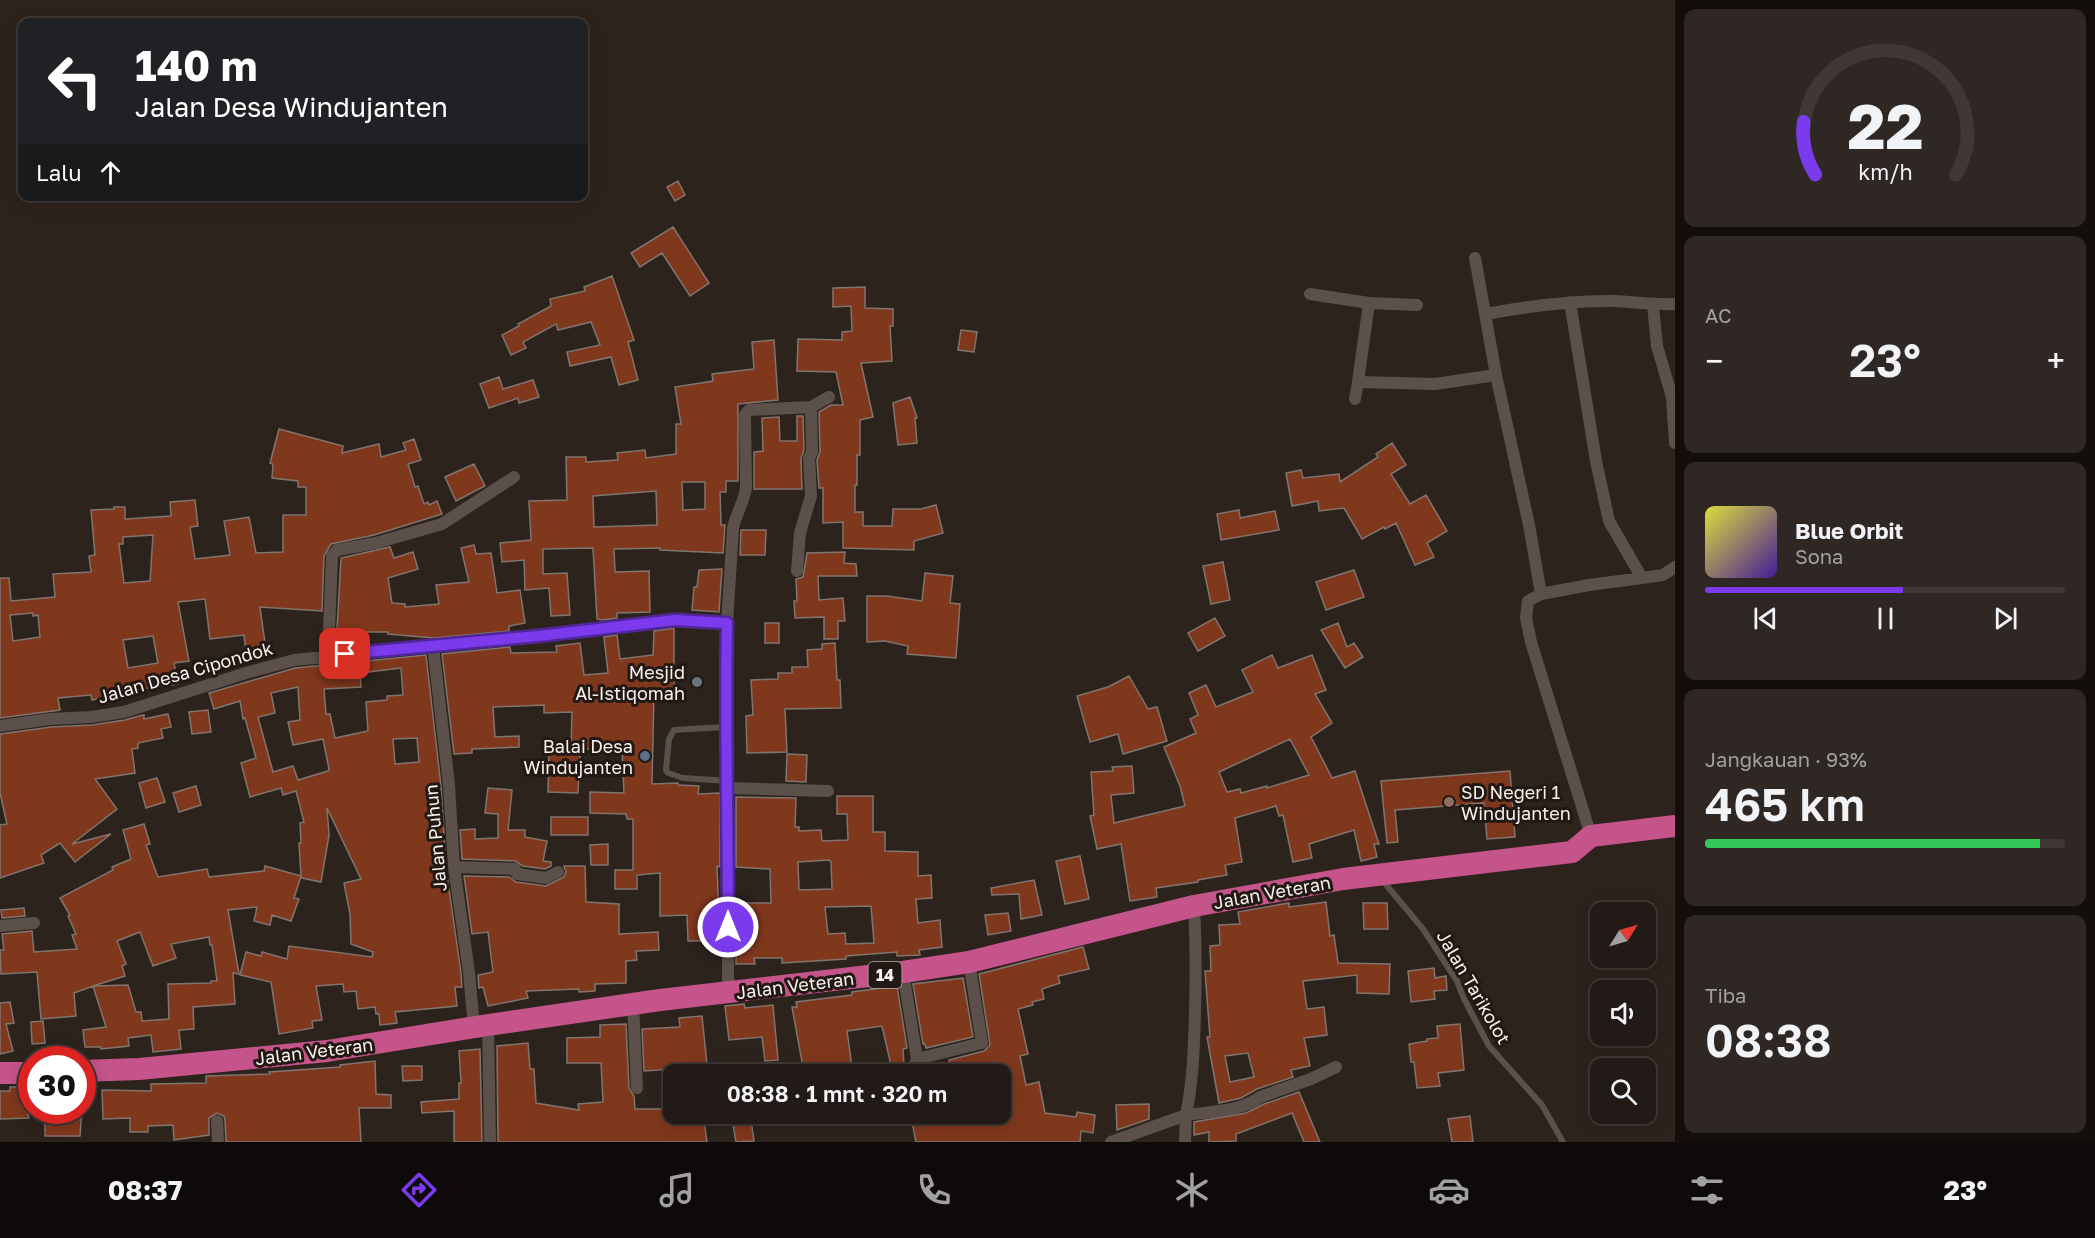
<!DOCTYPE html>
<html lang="id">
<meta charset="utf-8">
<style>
:root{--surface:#221a16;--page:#2e2723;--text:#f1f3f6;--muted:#a2a1a1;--line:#3f3835;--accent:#7c3aed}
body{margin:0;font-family:"Golos Text",sans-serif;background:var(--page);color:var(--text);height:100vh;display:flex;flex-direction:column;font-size:22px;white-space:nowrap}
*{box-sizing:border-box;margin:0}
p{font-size:20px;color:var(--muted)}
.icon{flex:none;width:33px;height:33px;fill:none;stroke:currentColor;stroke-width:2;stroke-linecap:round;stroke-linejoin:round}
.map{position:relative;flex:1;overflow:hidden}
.drawer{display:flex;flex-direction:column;gap:9px;padding:9px;background:#130e0c;width:420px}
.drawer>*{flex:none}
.hud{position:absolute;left:18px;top:18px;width:570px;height:183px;border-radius:12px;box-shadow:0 3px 15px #0003,0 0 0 2px var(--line);background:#202124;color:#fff;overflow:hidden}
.needle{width:39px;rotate:53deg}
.fabs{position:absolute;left:1590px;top:902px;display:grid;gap:12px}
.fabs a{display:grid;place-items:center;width:66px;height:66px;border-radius:12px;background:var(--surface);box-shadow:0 3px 15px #0003,0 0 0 2px var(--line);font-size:30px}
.speed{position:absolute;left:18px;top:1046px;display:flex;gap:12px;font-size:30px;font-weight:700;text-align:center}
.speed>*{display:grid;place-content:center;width:78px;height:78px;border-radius:50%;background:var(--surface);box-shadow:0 3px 15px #0003,0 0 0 2px var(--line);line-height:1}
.speed .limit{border:9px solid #d22;background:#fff;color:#111}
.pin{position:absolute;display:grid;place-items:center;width:51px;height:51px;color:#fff;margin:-26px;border-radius:12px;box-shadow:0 3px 9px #0006}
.me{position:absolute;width:66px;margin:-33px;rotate:0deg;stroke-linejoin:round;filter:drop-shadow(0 0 4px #0008)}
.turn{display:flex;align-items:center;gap:21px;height:126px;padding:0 18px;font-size:27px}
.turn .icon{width:78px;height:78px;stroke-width:2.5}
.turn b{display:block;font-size:42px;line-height:51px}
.then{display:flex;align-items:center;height:57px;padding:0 18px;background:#0003;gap:12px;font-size:22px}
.big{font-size:45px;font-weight:600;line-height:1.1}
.drawer .tile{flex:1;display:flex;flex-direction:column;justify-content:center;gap:9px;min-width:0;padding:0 21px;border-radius:12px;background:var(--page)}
.drawer .dial{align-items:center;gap:0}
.dial svg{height:156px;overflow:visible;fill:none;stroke:var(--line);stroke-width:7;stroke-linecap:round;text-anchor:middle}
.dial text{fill:var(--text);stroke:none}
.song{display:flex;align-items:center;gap:18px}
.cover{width:72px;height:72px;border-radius:9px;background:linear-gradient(135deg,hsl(60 70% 55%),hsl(260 70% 35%))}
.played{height:6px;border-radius:3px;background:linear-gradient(90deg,var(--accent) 55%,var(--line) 55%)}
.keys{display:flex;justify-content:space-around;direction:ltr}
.heat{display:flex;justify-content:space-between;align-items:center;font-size:33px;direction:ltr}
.charge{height:9px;border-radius:4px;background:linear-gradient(90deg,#34c759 93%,var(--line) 0)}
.trip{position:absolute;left:663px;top:1064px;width:348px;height:60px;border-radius:12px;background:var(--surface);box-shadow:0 3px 15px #0003,0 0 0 2px var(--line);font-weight:600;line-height:60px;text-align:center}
.dock{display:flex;height:96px;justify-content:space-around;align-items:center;background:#0e0a09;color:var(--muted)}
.dock .icon{width:42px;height:42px}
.dock .active{color:var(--accent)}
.dock b{font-size:27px;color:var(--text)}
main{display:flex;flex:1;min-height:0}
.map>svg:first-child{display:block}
</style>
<main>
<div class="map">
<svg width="1675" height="1142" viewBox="0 0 1675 1142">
<rect width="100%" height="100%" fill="#2d231d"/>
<!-- building -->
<path fill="#80381d" stroke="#81746f" stroke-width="1.5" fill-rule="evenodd" d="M678,181l7,14 -10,6 -8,-14z
M673,227l36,56 -19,13 -28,-43 -22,14 -9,-14z
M612,276l22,64 -6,2 10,38 -19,5 -8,-28 -41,9 -3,-14 33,-7 -9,-23 -33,8 -2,-6 -33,18 3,6 -15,7 -9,-20 17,-9 -1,-2 33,-18 -1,-7 35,-8 -1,-4z
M865,287v21l28,1v17h-3l2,35 -31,2 12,54 -13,3v35h-3v30h-2v27h8v14h29l1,-17h28l15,-4 7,28 -29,8v9l-71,-2v-26l-20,1v-35h-4l-2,-28 3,-8 -1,-40 12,-7h12l-7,-33 -39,-1 1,-32 44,1v-8l10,-1 -1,-25 -18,1v-19z
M961,330l16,2 -3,20 -16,-2z
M774,340l4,60 -40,4v77h-12v11h-6l1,33h4l-2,28 -63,-3v-2l-46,1 1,23 34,-1 1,41 -33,1v5l-15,2 -5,-1 -4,-71 -50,1v25l24,-1 3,42 -19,1 -2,-28 -24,2 -1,-30 -22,2 -2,-19 31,-3 -2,-39 38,-1 -1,-43h20v5l32,-2 -1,-7 28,-3 1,8 30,-4v-30h5l-6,-37 38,-6 -1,-7 42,-5 -2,-27zM682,482h23v27l-22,1zM656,491l1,34 -63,2 -1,-31z
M499,377l4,12 30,-9 6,17 -20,6 -1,-5 -29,10 -9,-24z
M910,397l7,21h-2l2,25 -19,2 -5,-42z
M797,416h6l1,34 -3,8 1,31h-48v-37l9,-1 -1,-33 17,-1 1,24h17z
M279,429l64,17 -1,7 37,-9 2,13 25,-7 -3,-7 11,-4 7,21 -13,4 7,23 3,-1 6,18 4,-2 1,3 8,-4 5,13 -68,21 -43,9 -7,12 -2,55 -62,-4 6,43 -20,2 -2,-17 -34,4 -5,-40 -27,3 11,59 -15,2 4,21 -46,6v4l-40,6 -1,-5 -33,3 2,12 -60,8v-140h9l2,23 44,-4 -2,-23 38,-2 -2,-16 6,-1 -4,-45 23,-1v-2h11v12l46,-3 -1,-14 25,-2 3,26 -8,1 5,32 35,-4 -6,-34 25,-4 7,36 27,-1v-37h23v-28h-8v-6l-26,-3 1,-14 -3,-1zM153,535l-3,46 -26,2 -5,-39h4v-7zM33,613v3l5,-1 2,22 -27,4 -3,-26zM153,636l5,27 -30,5 -5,-28z
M1392,443l14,22 -15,9 19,30 16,-9 21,36 -20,12 7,14 -19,8 -19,-42 -11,6 -1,-2 -22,12 -18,-31 -25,3 -1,-10 -26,5 -6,-33 15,-3 2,8 36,-4 1,8 38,-25 -2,-3z
M474,464l11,22 -29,15 -11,-24z
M1239,510l1,8 35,-7 4,19 -58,10 -4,-26z
M741,530h25l-1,25h-25z
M474,545l2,9 15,-1 6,40 23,-3 5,33 -16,3v5l-75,7 -46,-4v-2h-30v5l-17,2 1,-10h-5l4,-71 49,-11 4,11 19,-6 5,17 -30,9 4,25 13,1v3l34,-3 -3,-19 33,-3 -8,-34z
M845,552l-1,11 12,1 1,12h-39l1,24 24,-2 2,23h-7v18h-14v-22l-29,1 -1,-17h3l-1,-22 7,-2 4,-24z
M1223,562l7,38 -19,4 -8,-38z
M722,569l-3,43 -27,-2 2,-23h3l2,-17z
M1354,570l10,27 -38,13 -10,-28z
M925,573l28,3 -3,27 10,1 -4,54 -49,-4 1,-8 -23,-5 -18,1v-46h20l35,5z
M1215,618l10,18 -27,15 -10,-18z
M765,623h14v20h-14z
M1338,623l9,24 7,-4 9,14 -18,11 -24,-38z
M674,628v65h-20l-2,91 26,-1v2l21,1 -1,8 22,-1v74l-3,-1 3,75h-32l-1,-26 -27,1v-43l-23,2v14h-22v-19h18v-51h-6l-1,-5 -36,-1v-21l34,1 -2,-44h-51l1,-37 -28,1v-8l-51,2 2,30 24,-1v11l-47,2v4l-18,1 -12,-100 68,-7 1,6 46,-1 -1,-6 24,-3 4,32 24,-2 -4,-36 13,-2 3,24 33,-4 1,-24z
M835,643l2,37h3l1,28 -56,1 2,43 -40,1 -1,-37 7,-1 -2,-35 27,-1v-6h14v-6h16l-1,-17 15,-1v-5z
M426,655l15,131 5,82 15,105 1,14h-7l2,19 -62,6 2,11 -17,2 -1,-11h-3l-1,-7 -17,2 -2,-18 -12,1 -1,-8 -27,2 6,34 -10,1 1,7 -34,6 -8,-52 -31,-7 6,-23 15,4 1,-4 25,7 2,-13 83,11 1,-5 -22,-8 -1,-30 -6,-31 17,-4 -34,-71 2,27 -8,47 -19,-4 -1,-2 -7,22 5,1 -8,22 -19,-6 -2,10 -16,-4 3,-14 -29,3 11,64 -6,-1 2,31 -42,3 1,22 -15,1 2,19 -28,3 -2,-17 -23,3 1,8 -28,3v-2h-16l-2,-17 23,-3 -13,-41 -19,7 2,23 -35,3 -4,-47 -36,2 -1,-24h4l-2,-16 30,-3 2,21 43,-3 -5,-14 4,-1 -8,-18 2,-1 -10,-17 53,-28 -1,-3 19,-8 -8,-29 21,-6 6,20 -4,1 12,32 49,-8 2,8 55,-6 1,-5 36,10 -2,-33h2l-1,-20 4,-1 -8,-31 -13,4 -2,-7 -31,9 -9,-34 15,-5 -11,-40 -2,1 -3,-18 -26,8 -5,-16 86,-25zM401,668l2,27 -16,1v4l-21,2 2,29 -33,7 -5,-24h-4l-2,-25 37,-2 -1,-14zM298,687l2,33 -12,2 5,23 30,-6 6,30 -1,2 -30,9 -5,-14 -20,6 -15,-55 17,-4 -4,-20zM417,738l2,24 -24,2 -2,-25zM140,932l13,34 23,-8 -5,-14 38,-7 1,8h2l5,36h-6v2l-43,1 1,35 -27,2 -1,-9h-5l-8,-27 -35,1 32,-10 -3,-10 4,-2 -9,-23z
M1272,655l6,13 34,-13 14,35 -11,4 17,29 -21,14 21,41 23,-7 24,73h-5l3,13 -16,4 -7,-31 -45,14 3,14 -19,4 -10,-47 -4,1 -3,-10 -41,12 7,44 -17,3 2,10 -29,5v2l-42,6 1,9 -27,4 -9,-57 -24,5 -7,-33 4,-1 -3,-43 22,-1 -1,-4 20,-1 2,27 -23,2 3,28 71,-17 -5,-20 -16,-39 32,-14 -6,-14 8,-4 -9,-22 17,-8 10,22 37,-15 -11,-22zM1290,739l19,36 -42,13v-2l-26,7 -1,-4 -13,3 -8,-20z
M1129,676l19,33 9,-2 10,34 -44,13 -5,-20 -28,8 -13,-46 31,-9z
M208,710l3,22 -19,2 -3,-22z
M168,714l3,13 -10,2 2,9 -25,5v5l-6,1 3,24 -40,6 22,30 -45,35 39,-10 -36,28 -15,-19 -19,12 3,8 -44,15v-53l7,-1 -7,-31v-59l51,-7 41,-2 33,-5 14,-4 5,-1v4z
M549,751l31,1 -2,41 -30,-1z
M787,754l20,1 -1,27 -20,-1z
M1510,771l5,66 -28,2 -3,-36 -89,7 3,32 -11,1 -6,-62z
M157,778l8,24 -19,6 -7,-25z
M196,786l5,19 -22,7 -6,-19z
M488,788l24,2 -4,40h17v7l22,4 -4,20 8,1v4l-6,3 -22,-3 -8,-5 -53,-2 -2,-29 15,-1v10l23,-1v-24l-13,-1z
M837,796h36v36h12v19l33,1v24l13,-1 1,23 -16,1 2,24 22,-3 2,27 -23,3 1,5 -23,1v-4l-51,4v3l-64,4v-5h-28l1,6h-19v-61h35l-1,-34 -34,-2v-70l60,1 -1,29h4v4l22,-1 1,11 26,-1 -1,-26h-10zM829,860l2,2 1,27 -33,1 -1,-28zM871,906l3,37 -28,1 -1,-11 -17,1 -3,-27z
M551,817h37v18h-37z
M608,844v21h-17l-1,-20z
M1080,856l9,43 -24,5 -9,-43z
M564,866h21l1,36 33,2v30l39,-2 1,18 -23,1 1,9 -11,1v22l-31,1v7l-16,1v-3l-53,2 2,7 -40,8 -5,-19 -4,1 -1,-13 15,-3 -5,-40 -16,2 -8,-58 45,1 7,5 30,4 18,-9 2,-5z
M1034,880l8,35 -21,4 -2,-25 -27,1 -1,-7z
M1326,902l4,34 4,-1 4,28 52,1 -1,30 -32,-1v-18l-54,6 4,28 17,-2 3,28 -23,3 6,28 -19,4 2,7 -36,12 -16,9 -22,5 -12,-66h3l-5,-66h6l-1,-25 10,-1 -1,-20 21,-1 -2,-12 51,-9v4zM1248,1053l6,24 -24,5 -5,-26z
M1363,903h24l1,26h-24z
M24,908l1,8 -23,2 -1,-8z
M1008,913l3,18 -23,4 -3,-20z
M1083,947l6,22 -31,7 2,7 -18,6 2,10 -12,3 1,3 -15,4 10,45 -8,2 6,29 13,-3 6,31 31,4 1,-5 18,3 -2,18 -12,-2 -1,11h-164l-4,-20 3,-9h85v-39h-49l-2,-14 35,-9 6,-6 -11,-71z
M1434,968l1,10 11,-2 1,14 -13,1 1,8 -24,3 -3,-31z
M963,978l10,59 -47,11 -1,-4h-2l-10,-60z
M897,986l10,62 -4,1 1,17 -2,8h-9l-11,-48 -35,5 6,43h-20l-1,-6 -28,5 -12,-66h5l-1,-5 56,-7v-3z
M10,1002l4,21 -8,1 7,27 -13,3v-51z
M744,1004l1,4 28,-3 5,55 -13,1 -3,-24 -33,3 -4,-34z
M702,1016l6,58h-19l-1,-6 -44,3 -2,-42 38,-2 -1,-9z
M43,1021l2,22 -13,1 -1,-22z
M626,1024l3,64 5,8 1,13h39v4h29l4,29h-209l-1,-96 31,-3 2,26h4l2,34 43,7 -1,-6 25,-2 -2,-39h-34v-25l33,-1v-12z
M1460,1024l4,46 -26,3 2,13 -23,2 -3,-26h-3l-2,-18 18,-3v-2l11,-1 -1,-12z
M480,1049l2,93h-28v-31l-32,2 -1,-11 38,-3v-16h2l-2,-32z
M375,1061l1,33 15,1v13h-32l2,34h-135l-1,-22 -1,-4 -7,-3 -8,5v17l-35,5 -1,-15 -25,1v6h-18v-14l-27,1 -1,-29 49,1v-7l55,-1v-7l64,-2 -1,-2 71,-5v-2z
M402,1066h20v14l-19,1z
M10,1087h12l7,31 -29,1v-28h10z
M1299,1092l21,50h-16l-12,-29 -56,21v7l-27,1v-10l-15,3v-13l52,-9 18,-9z
M1149,1104v15l-32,11 -1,-25z
M45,1110h37l-2,26h-35z
M731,1113h19l4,28 -18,1z
M1470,1116l3,26h-21l-4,-23z"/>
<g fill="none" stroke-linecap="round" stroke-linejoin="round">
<!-- lane -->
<path stroke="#5c504a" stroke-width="6" d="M725,727l-51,3 -5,9 -3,31 2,3 15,5 45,3
M1383,881l40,48 34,52 7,18 25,47 53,59 21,37"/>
<!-- street -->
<path stroke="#5c504a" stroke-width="12" d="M1475,258l21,117 33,150 12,69 -13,7 -2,17 5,24 60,194
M1310,294l59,9
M1653,305l4,41 15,51
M1486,314c43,-8 85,-14 129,-13 20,1 40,4 60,3
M1358,382l11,-79 48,2
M1673,391l-1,6 3,46
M1355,399l3,-17 77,2 61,-9
M797,571l3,-38 11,-37 -2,-38 3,-6 -1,-45
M1642,578l21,-3 12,-8
M1541,594l48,-9 53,-7 -33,-57 -13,-60 -26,-159
M727,623l6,-95c3,-14 11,-26 13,-40l-1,-73 4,-5 62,-3 18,-10
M433,646l16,139 5,82 15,105 5,56
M328,656l4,-100 5,-6 39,-7 66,-19 72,-47
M0,726l50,-7 41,-2 33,-5 122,-39 48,-13 244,-24 137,-16 52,3 -2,104 3,61v205
M728,788l100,3
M454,867l61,2 2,5 29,4 12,-6
M0,926l34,-3
M903,972l14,87 -7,15
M633,1004l4,84
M488,1025l2,117
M917,1059l65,-16 -13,-81
M907,1116v-3
M217,1121l1,21
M1111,1142l75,-27c7,-34 8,-67 9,-102 1,-36 1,-71 -1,-107
M1185,1142l1,-27c21,-3 57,-4 74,-18l51,-18 25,-12"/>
<!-- highway -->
<path stroke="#c4548a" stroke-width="22" d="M82,1071l57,-2 188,-18 161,-26 172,-25 243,-28 66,-10 225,-56 149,-27 229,-27 19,-16 84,-10
M0,1073h32"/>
</g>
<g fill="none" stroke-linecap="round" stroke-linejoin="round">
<defs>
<path id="route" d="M345,654l193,-18 137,-16 52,3c-2,101 1,202 1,304"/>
</defs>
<!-- route casing -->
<use href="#route" stroke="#51269a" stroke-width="15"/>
<!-- route -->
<use href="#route" stroke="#7c3aed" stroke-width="10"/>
</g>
<!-- markers -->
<circle fill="#6b7280" stroke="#231914" stroke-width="2" cx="697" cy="682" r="6"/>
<circle fill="#5c6f8a" stroke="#231914" stroke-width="2" cx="645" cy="756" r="6"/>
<circle fill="#8d6e63" stroke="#231914" stroke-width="2" cx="1449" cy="802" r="6"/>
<g text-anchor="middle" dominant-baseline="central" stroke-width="6" stroke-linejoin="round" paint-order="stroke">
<!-- shield labels -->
<rect fill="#231914" stroke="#b8b0ac" stroke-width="1.5" x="868.5" y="962" width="33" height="26" rx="4.5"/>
<g font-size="16" font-weight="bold" fill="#f8f1ed">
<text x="885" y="975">14</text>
</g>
<!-- street labels -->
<g font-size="18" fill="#f8f1ed" stroke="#231914">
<text transform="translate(185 672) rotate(-16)">Jalan Desa Cipondok</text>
<text transform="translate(435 838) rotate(-95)">Jalan Puhun</text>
<text transform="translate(1272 892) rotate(-10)">Jalan Veteran</text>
<text transform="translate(795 985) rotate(-7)">Jalan Veteran</text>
<text transform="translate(1474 987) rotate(60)">Jalan Tarikolot</text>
<text transform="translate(314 1051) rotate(-7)">Jalan Veteran</text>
</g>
<!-- poi labels -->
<g font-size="18" fill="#f8f1ed" stroke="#231914" text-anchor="end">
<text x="685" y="672">Mesjid<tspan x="685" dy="21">Al-Istiqomah</tspan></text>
<text x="633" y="746">Balai Desa<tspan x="633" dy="21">Windujanten</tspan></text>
<text x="1461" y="792" text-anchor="start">SD Negeri 1<tspan x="1461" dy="21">Windujanten</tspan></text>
</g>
</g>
</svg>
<div class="fabs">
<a><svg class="needle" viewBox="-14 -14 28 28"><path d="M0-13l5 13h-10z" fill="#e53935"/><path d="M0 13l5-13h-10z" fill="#a2a1a1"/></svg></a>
<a><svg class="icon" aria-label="sound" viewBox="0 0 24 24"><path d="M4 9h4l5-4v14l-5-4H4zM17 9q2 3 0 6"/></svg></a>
<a><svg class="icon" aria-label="search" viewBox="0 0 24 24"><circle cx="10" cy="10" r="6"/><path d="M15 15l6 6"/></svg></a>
</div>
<div class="speed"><div class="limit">30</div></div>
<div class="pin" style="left:345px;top:654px;background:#d93025"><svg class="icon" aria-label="arrive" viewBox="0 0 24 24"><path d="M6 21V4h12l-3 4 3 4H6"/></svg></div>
<svg class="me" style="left:728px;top:927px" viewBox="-20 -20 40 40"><circle r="17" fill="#7c3aed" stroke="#fff" stroke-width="3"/><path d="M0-11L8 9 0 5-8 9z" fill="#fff"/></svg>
<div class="trip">08:38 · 1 mnt · 320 m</div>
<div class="hud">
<div class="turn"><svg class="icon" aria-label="left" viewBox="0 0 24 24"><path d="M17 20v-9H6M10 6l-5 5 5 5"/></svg><div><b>140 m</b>Jalan Desa Windujanten</div></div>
<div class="then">Lalu<svg class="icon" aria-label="ahead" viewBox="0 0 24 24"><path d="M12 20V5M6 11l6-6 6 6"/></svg></div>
</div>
</div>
<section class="drawer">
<div class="tile dial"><svg viewBox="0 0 100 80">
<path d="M14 69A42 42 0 1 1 86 69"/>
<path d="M14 69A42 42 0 0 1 8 42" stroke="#7c3aed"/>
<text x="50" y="56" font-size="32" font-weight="700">22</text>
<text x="50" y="72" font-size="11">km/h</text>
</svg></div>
<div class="tile"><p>AC</p>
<div class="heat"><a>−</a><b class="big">23°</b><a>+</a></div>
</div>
<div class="tile">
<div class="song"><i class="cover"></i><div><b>Blue Orbit</b><p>Sona</p></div></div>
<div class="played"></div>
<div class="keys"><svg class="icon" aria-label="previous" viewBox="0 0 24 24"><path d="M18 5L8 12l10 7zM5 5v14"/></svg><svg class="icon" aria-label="pause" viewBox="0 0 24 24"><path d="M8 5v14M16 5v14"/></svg><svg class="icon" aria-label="next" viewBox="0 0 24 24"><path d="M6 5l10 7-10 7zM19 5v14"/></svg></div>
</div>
<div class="tile"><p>Jangkauan · 93%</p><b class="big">465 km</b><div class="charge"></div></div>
<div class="tile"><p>Tiba</p><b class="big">08:38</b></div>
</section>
</main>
<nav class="dock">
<b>08:37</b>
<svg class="icon active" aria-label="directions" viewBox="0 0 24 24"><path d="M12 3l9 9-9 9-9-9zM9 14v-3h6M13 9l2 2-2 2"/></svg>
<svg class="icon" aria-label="music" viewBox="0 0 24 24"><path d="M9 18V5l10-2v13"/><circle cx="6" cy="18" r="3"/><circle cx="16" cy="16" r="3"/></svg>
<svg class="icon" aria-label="phone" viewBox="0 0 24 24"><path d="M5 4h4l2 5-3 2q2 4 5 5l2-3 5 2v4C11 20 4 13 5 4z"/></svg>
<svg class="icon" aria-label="climate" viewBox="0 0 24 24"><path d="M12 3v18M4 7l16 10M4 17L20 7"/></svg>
<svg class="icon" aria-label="car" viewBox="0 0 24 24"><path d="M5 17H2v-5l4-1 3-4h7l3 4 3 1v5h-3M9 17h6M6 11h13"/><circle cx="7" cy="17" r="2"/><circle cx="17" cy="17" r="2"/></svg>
<svg class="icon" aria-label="filters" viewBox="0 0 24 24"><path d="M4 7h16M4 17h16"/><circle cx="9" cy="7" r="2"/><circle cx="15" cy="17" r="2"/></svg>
<b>23°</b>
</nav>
